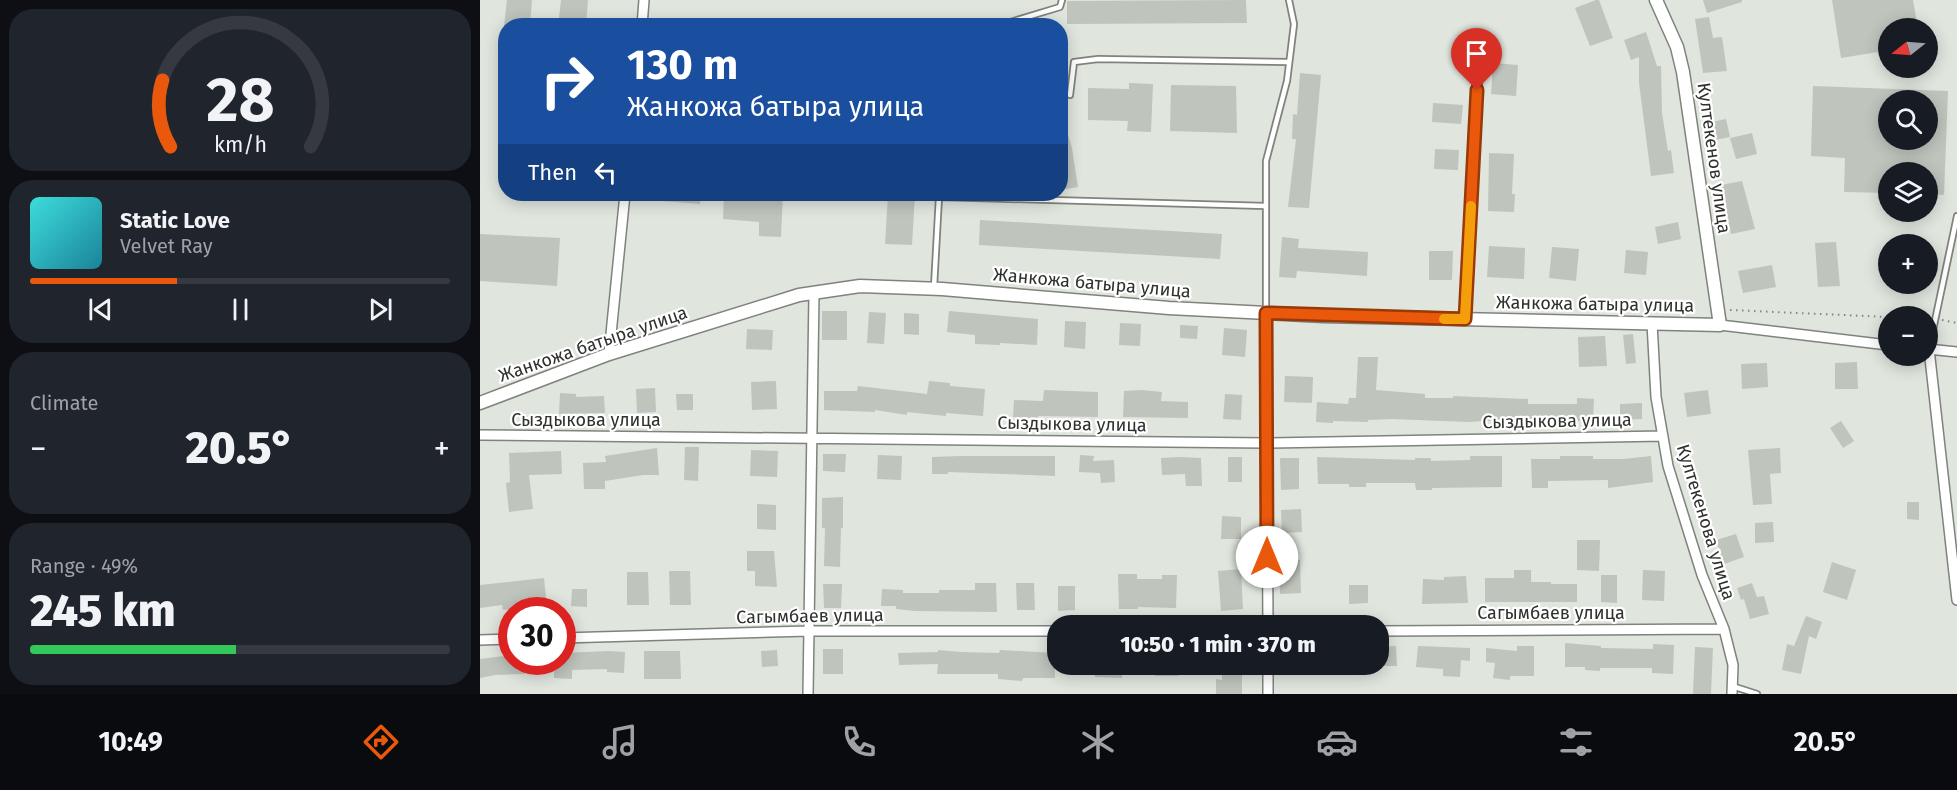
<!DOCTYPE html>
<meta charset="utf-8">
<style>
:root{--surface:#171b24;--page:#20242c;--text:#f1f3f6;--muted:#9ea1a6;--line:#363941;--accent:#ea580c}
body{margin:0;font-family:"Fira Sans",sans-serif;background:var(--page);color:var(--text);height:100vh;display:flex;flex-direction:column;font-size:22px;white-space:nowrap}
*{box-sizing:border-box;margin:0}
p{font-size:20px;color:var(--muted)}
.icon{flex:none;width:33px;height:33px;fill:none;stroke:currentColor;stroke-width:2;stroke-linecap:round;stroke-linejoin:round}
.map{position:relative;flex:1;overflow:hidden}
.drawer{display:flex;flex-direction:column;gap:9px;padding:9px;background:#0d0f14;width:480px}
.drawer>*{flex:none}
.top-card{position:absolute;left:18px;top:18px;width:570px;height:183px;border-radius:24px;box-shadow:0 3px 15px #0003;background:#1a4fa0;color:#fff;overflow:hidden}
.needle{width:39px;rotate:253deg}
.buttons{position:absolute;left:1398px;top:18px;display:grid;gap:12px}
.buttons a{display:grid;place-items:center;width:60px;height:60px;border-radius:50%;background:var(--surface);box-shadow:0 3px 15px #0003;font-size:30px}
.speed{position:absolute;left:18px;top:597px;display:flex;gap:12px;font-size:30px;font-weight:700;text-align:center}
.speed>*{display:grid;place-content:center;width:78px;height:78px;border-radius:50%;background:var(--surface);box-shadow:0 3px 15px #0003;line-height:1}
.speed .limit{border:9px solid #d22;background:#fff;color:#111}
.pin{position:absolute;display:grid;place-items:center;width:51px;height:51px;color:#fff;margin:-62px -26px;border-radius:50% 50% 50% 0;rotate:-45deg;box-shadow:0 0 6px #0007}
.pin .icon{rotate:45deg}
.me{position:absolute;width:66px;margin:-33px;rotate:0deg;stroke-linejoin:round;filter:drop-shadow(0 0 4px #0008)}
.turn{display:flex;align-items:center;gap:21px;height:126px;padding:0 30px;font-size:27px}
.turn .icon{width:78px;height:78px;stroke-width:2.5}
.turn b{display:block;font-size:42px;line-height:51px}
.then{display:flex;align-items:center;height:57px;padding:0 30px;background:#0003;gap:12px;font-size:22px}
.big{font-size:45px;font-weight:800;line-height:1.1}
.drawer .tile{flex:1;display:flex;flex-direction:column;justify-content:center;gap:9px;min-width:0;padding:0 21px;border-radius:24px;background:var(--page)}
.drawer .dial{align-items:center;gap:0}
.dial svg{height:156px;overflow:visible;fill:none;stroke:var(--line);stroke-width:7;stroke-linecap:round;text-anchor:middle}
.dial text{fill:var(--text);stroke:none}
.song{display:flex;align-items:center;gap:18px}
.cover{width:72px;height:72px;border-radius:9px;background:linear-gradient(135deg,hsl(180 70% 55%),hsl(190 70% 35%))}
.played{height:6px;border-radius:3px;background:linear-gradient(90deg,var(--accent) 35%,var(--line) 35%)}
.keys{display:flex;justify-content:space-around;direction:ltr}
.heat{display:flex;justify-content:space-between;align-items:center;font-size:33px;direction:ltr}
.charge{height:9px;border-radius:4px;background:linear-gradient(90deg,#34c759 49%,var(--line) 0)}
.trip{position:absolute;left:567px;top:615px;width:342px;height:60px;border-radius:24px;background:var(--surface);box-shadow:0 3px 15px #0003;font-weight:800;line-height:60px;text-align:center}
.tabs{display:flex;height:96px;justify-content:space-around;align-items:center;background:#090b0e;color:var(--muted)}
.tabs .icon{width:42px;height:42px}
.tabs .current{color:var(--accent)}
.tabs b{font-size:27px;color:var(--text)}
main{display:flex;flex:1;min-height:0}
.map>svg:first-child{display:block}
</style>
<main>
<section class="drawer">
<div class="tile dial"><svg viewBox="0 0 100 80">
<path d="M14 69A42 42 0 1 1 86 69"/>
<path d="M14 69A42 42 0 0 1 10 35" stroke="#ea580c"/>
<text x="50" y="56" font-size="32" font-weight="700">28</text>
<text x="50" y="72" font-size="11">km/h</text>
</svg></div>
<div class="tile">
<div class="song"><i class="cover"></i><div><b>Static Love</b><p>Velvet Ray</p></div></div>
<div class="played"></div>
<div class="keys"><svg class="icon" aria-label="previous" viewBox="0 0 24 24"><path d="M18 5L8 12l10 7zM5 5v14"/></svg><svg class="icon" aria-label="pause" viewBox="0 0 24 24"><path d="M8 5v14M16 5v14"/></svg><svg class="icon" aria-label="next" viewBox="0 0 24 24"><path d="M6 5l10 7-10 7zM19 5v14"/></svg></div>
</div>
<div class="tile"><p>Climate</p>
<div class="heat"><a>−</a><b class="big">20.5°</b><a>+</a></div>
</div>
<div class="tile"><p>Range · 49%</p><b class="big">245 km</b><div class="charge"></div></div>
</section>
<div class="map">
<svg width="1477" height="694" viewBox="0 0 1477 694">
<rect width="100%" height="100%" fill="#e0e5de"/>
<!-- building -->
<path fill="#bfc4bd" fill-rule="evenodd" d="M27,0h25l-2,26h-26z
M81,0h27l-2,26h-28z
M766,0l1,23 -180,1v-23z
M1116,0h3l14,38 -23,8 -15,-38z
M1223,0h39v2l-35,11z
M1352,0h81l5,28h-30v20l-5,1 1,2 -43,7z
M1229,17l4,21 9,-1 5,34 -24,2 -8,-54z
M1166,32l11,34h4l1,47 6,38 3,-1 3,23 -23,3 -12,-93v-26l-8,3 -7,-20z
M1013,63l25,2 -2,31 -25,-2z
M820,73l21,2 -12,133 -21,-1 8,-68h-4l1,-25 4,1z
M649,83l24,1 -2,48 -24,-1 1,-10 -40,-1v-32l41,1z
M691,85l65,1 1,47 -67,-2z
M1333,86l135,5 -4,104 -16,-1v-22h-40v21l-44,-1 1,-34 -34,-2zM1408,100h40v40h-40z
M953,103l30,2 -2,19 -29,-2z
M580,118h3l9,30 6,39 -18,3z
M1246,119l4,18 -15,3 -4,-18z
M1272,133l5,21 -21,5 -6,-21z
M955,149l24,1 -1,20 -24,-1z
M1009,153l25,1 -2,40h3l-1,18 -26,-1z
M1262,181l13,48 -24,5 -10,-49z
M182,194h39l-1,10 -39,-3z
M244,194h59l-2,43 -22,-1v-14l-36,-3z
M408,194h27l-3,51 -27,-1z
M500,220l242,14 -2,25 -241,-14z
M1198,222l3,17 -23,5 -3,-17z
M0,234l80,4 -3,48 -77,-5z
M802,237l17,2 -1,9 70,4 -1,24 -70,-5 -1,7 -17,-1z
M1356,242l4,44 -22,1 -3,-44z
M1009,246l36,2 -1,31 -37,-2z
M1072,247l27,2 -3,32 -27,-3z
M1146,250l22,2 -2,23 -22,-2z
M949,251h24l-1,29h-23z
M1292,265l4,22 -33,6 -5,-22z
M342,311h25v29h-25z
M469,311l89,8 -1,26 -37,-2v2l-25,-1v-9l-28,-3z
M389,312l17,1 -2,31 -17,-1z
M424,313l15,1v21l-15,-1z
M585,321l21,1 -1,27 -21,-2z
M640,323l21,1 -1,22 -21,-1z
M700,325l18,1 -1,13 -17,-1z
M744,328l23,2 -2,27 -23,-2z
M267,329l26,1 -1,20 -26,-1z
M1153,334l3,29 -10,1 -3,-29z
M1125,336l2,30 -28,1 -1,-30z
M878,357h20l-2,33 49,4v4h28v-2l75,3v5h49v-6l17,1 -1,22 -88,-1 -37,2 -75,-3 -25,1v2l-35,-1v2l-17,-1 1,-20 31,2 1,-6h7z
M1377,362l1,27h-23v-26z
M1287,363l1,24 -26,2 -1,-25z
M805,376l28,1 -1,26 -28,-1z
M296,381l1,28 -25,1 -1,-28z
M449,381l21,2v3l35,3 -2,27 -37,-3v3l-39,-4v3l-32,-5v2l-51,-2v-19h33l1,-5 69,8z
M175,388l1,24 -19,1 -1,-24z
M564,390l54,2v25l-60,-1v2l-25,-1 1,-17 29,1z
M662,390l20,2 -1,9 27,1v16l-65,-1 1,-26z
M1228,390l3,24 -24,3 -3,-24z
M80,393l16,1v3l28,-1 1,17 -46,1z
M196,394h17v16h-16z
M745,394l17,1 -1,25 -18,-1z
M1162,403v16l-22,1v-16z
M1361,421l13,20 -11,7 -13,-20z
M205,447h14l-1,34 -14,-1z
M177,448l2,27h-16l-38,6v8h-21l-1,-26 23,-1 -1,-6z
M1300,448l1,25 -11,1 2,30 -19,1 -5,-55z
M271,450l27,1 -1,26 -27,-1z
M81,451l1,23 -33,1 4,34 -24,3 -3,-29 4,-1 -1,-29z
M343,454h23l-1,18 -22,-1z
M398,455l24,1 -1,24 -24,-1z
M600,455l14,1 -1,5 21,-1 1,22 -14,1 -1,-10 -21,-1z
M480,456h95v20l-107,-4v2h-16v-17z
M990,456h32v31l-70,1v2h-16l-1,-7h-49v4h-17v-3h-31l-1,-27 98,3v-2h16v3l39,-1z
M1080,456h33v3h30l28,-3 2,26 -45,6v-8l-60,1v7h-16l-1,-29h29z
M698,457l23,1 1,28h-16l-1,-12 -23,1 -1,-17z
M748,457h14v25h-14z
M800,458h19v31l-18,1z
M363,497v31h-2l-1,39 -16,-1 1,-38h-3v-30z
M1427,502h12v18l-12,-1z
M277,504l19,1v25l-19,-1z
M821,509l1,23 -20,1 -1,-23z
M742,516l19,1v22h-20z
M1293,522l1,20 -19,1v-20z
M1256,534l8,23 -20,7 -8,-24z
M1097,540h23l-1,31 -22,-1z
M267,551h27l3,36 -22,-1v-15h-8z
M799,560h21l1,33 -21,1z
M1352,562l24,8 -9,30 -24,-8z
M761,569l2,40 -22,2 -3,-40z
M1034,570h17v12h20v2h26v18h-92v-24h29z
M1163,570l22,1 -1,30 -22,-1z
M189,571h21l1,34h-21z
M147,572h21l1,33h-22z
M638,574h19v5h25v-4h15l-1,33 -38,-1v2h-19z
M1121,575h16v28l-16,-1z
M986,576l2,27 -46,1 1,-25 21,1v-3z
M64,578l3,29 -44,3 -1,-5 -22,3v-23z
M495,583h21l1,29 -82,-1 -19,-2v-3h-15l1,-17 21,1v3h36v-3h36z
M536,583h18l1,27h-18z
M1272,583l5,14 7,-1 5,18 -19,5 -6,-20 -3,1 -4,-12z
M343,584h19l-1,24h-17z
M869,585h19v18l-19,1z
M578,586h17v24l-17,1z
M92,589h15v18l-16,-1z
M1326,616l16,6 -6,17 -7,-3 -8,38 -19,-4 5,-26 7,2z
M1085,643l36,3v2l52,1v-5l21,1 -1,29 -21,-1v-5h-52v3l-15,-1v-3h-20z
M916,646l1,20h-19v-19z
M938,646l52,2v13l-9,-1 -1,17 -17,-1v-7l-27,-2z
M1037,646h17v30h-24v4l-17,-2 2,-15 -9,-1v-14l31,3z
M1215,647l18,1 -2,46h-18z
M343,649h20v25h-20z
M297,650l1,16 -16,1 -1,-16z
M458,650l23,2 38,1 1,-3 55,3v25h-32l-1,3 -24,-2v-5h-61l1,-10 -39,1 -1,-12 40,-1z
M128,651l17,1 -1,21 -17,-1v-3l-35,1v9l-18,-1v-16h8v-9z
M164,651h36l1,28h-37z
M32,655v7h12l1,12 -30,1 -15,3v-19z
M615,664h27v14l-27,-1z
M675,664h23v12h-23z
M742,664h20v30h-26v-15l6,1z"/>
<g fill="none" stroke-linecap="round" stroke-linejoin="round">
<defs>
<path id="service" d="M517,26l63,-19 2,-7
M590,95l4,-33 24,-3 191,3
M454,287l5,-90 327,9
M786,313v-152l21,-80 7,-57 -5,-24
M1449,349l28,-133
M1252,686l25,8"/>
<path id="minor" d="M162,26l2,-26
M786,313l2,313
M985,319l13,-252
M1172,323l4,74 12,69 34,109 22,54 9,36 -1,29
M1240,325l168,20
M1448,349l29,3
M1449,349l28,251
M129,354l16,-160
M0,435l787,8 396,-7
M898,631l346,-2
M82,638l247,-7h249
M0,640l32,-1
M788,664v30
M328,694l6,-401"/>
<path id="tertiary" d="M0,403l129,-49 190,-59 61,-9 82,3 227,19 154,8 397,9 -37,-253 -6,-25 -21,-47"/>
</defs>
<!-- service casing -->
<use href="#service" stroke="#7e837c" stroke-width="8"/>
<!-- minor casing -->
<use href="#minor" stroke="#7e837c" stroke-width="12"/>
<!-- tertiary casing -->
<use href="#tertiary" stroke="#7e837c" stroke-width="15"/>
<!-- path -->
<path stroke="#828580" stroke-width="2" stroke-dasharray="1.5 4.5" stroke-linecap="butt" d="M1250,310l158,7
M1462,320l15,3"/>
<!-- service -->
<use href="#service" stroke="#fff" stroke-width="4.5"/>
<!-- minor -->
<use href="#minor" stroke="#fff" stroke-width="9"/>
<!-- tertiary -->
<use href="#tertiary" stroke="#fff" stroke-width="12"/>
</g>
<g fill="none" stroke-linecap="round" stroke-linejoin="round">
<defs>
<path id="route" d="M787,557l-1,-244 199,6 12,-229"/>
</defs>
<!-- route casing -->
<use href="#route" stroke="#983908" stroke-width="15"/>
<!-- route -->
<use href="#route" stroke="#ea580c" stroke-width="10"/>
<!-- slow -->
<path stroke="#f59e0b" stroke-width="10" d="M964,319h21l6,-113"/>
</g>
<g text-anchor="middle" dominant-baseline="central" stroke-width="4.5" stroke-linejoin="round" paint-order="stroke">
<!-- street labels -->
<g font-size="18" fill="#2f312e" stroke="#fff">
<text transform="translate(1234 158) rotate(82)">Култекенов улица</text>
<text transform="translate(612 283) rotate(5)">Жанкожа батыра улица</text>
<text transform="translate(1115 304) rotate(1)">Жанкожа батыра улица</text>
<text transform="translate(113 344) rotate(-19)">Жанкожа батыра улица</text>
<text x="106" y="420">Сыздыкова улица</text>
<text transform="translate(1077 421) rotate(-1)">Сыздыкова улица</text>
<text transform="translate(592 424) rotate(1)">Сыздыкова улица</text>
<text transform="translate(1226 522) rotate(73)">Култекенова улица</text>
<text x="1071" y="613">Сагымбаев улица</text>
<text transform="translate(330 616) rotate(-1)">Сагымбаев улица</text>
</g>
</g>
</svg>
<div class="buttons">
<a><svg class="needle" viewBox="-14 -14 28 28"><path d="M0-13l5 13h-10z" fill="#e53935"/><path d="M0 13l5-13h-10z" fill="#9ea1a6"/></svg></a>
<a><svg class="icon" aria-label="search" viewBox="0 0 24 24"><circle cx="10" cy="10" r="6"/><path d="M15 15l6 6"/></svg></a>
<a><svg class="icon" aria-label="layers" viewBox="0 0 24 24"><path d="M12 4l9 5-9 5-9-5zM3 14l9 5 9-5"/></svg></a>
<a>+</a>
<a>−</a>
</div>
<div class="speed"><div class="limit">30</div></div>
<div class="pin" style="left:997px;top:90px;background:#d93025"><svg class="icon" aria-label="arrive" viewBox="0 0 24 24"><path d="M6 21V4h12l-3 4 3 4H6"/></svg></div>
<svg class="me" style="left:787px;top:557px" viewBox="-20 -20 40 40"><circle r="19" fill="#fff"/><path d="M0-13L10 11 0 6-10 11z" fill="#ea580c"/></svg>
<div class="trip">10:50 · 1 min · 370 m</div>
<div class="top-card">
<div class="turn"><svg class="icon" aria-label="right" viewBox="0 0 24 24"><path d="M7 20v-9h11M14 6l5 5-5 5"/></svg><div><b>130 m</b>Жанкожа батыра улица</div></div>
<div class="then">Then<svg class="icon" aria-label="left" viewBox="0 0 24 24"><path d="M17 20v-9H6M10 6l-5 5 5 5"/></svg></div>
</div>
</div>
</main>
<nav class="tabs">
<b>10:49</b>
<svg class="icon current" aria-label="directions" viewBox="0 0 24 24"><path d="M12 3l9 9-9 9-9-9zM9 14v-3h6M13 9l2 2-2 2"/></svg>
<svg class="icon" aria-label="music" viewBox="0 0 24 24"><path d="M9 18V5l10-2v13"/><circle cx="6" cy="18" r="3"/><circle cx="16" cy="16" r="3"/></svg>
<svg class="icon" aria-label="phone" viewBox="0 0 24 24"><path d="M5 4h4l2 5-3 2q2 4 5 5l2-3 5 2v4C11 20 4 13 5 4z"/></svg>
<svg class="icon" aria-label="climate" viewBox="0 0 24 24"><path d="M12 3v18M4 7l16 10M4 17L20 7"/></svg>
<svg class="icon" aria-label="car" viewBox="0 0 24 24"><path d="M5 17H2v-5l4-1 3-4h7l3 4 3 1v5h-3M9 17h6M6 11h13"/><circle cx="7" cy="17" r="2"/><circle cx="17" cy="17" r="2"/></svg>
<svg class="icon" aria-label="filters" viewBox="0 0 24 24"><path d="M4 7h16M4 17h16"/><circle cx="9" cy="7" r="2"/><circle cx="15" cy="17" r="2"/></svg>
<b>20.5°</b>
</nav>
